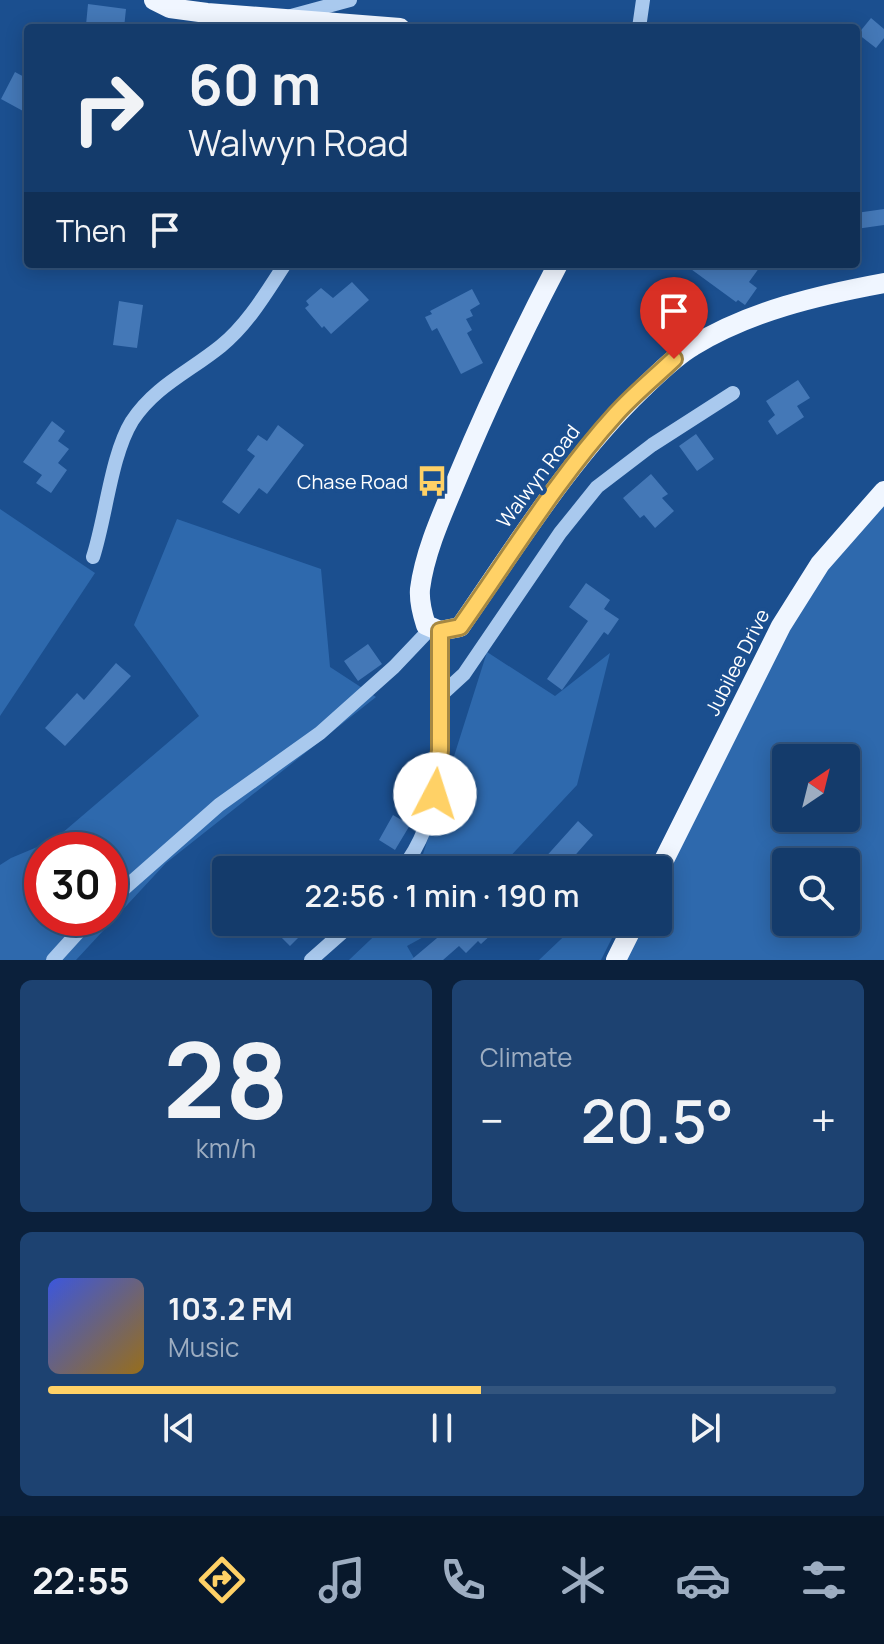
<!DOCTYPE html>
<meta charset="utf-8">
<style>
:root{--surface:#143b6b;--page:#1d4271;--text:#f1f3f6;--muted:#9dadc1;--line:#33557e;--accent:#ffd166}
body{margin:0;font-family:Manrope,sans-serif;background:var(--page);color:var(--text);height:100vh;display:flex;flex-direction:column;font-size:30px;white-space:nowrap}
*{box-sizing:border-box;margin:0}
p{font-size:26px;color:var(--muted)}
.icon{flex:none;width:44px;height:44px;fill:none;stroke:currentColor;stroke-width:2;stroke-linecap:round;stroke-linejoin:round}
.map{position:relative;height:960px;overflow:hidden}
.drawer{display:flex;flex-direction:column;gap:20px;padding:20px;background:#0b203b;flex:1}
.drawer>*{flex:none}
.top-card{position:absolute;left:24px;top:24px;width:836px;height:244px;border-radius:8px;box-shadow:0 4px 20px #0003,0 0 0 2px var(--line);background:#143b6b;color:var(--text);overflow:hidden}
.needle{width:52px;rotate:35deg}
.fabs{position:absolute;left:772px;top:744px;display:grid;gap:16px}
.fabs a{display:grid;place-items:center;width:88px;height:88px;border-radius:8px;background:var(--surface);box-shadow:0 4px 20px #0003,0 0 0 2px var(--line);font-size:40px}
.speed{position:absolute;left:24px;top:832px;display:flex;gap:16px;font-size:40px;font-weight:700;text-align:center}
.speed>*{display:grid;place-content:center;width:104px;height:104px;border-radius:50%;background:var(--surface);box-shadow:0 4px 20px #0003,0 0 0 2px var(--line);line-height:1}
.speed .limit{border:12px solid #d22;background:#fff;color:#111}
.pin{position:absolute;display:grid;place-items:center;width:68px;height:68px;color:#fff;margin:-82px -34px;border-radius:50% 50% 50% 0;rotate:-45deg;box-shadow:0 0 8px #0007}
.pin .icon{rotate:45deg}
.me{position:absolute;width:88px;margin:-44px;rotate:5deg;stroke-linejoin:round;filter:drop-shadow(0 0 6px #0008)}
.turn{display:flex;align-items:center;gap:28px;height:168px;padding:0 32px;font-size:36px}
.turn .icon{width:104px;height:104px;stroke-width:2.5}
.turn b{display:block;font-size:56px;line-height:68px}
.then{display:flex;align-items:center;height:76px;padding:0 32px;background:#0003;gap:16px;font-size:30px}
.big{font-size:60px;font-weight:600;line-height:1.1}
.drawer .widget{flex:1;display:flex;flex-direction:column;justify-content:center;gap:12px;min-width:0;padding:0 28px;border-radius:12px;background:var(--page)}
.drawer .dial{align-items:center;gap:0}
.dial b{font-size:104px;line-height:1}
.song{display:flex;align-items:center;gap:24px}
.cover{width:96px;height:96px;border-radius:12px;background:linear-gradient(135deg,hsl(230 70% 55%),hsl(40 70% 35%))}
.played{height:8px;border-radius:4px;background:linear-gradient(90deg,var(--accent) 55%,var(--line) 55%)}
.keys{display:flex;justify-content:space-around;direction:ltr}
.heat{display:flex;justify-content:space-between;align-items:center;font-size:44px;direction:ltr}
.drawer .tiles{flex:1;display:grid;gap:20px;grid-template-columns:1fr 1fr}
.widget:last-child{grid-column:span 2}
.trip{position:absolute;left:212px;top:856px;width:460px;height:80px;border-radius:8px;background:var(--surface);box-shadow:0 4px 20px #0003,0 0 0 2px var(--line);font-weight:600;line-height:80px;text-align:center}
.tabs{display:flex;height:128px;justify-content:space-around;align-items:center;background:#08182b;color:var(--muted)}
.tabs .icon{width:56px;height:56px}
.tabs .on{color:var(--accent)}
.tabs b{font-size:36px;color:var(--text)}
.map>svg:first-child{display:block}
</style>
<div class="map">
<svg width="884" height="960" viewBox="0 0 884 960">
<rect width="100%" height="100%" fill="#1b4f8f"/>
<!-- green -->
<path fill="#2e69ad" fill-rule="evenodd" d="M884,503v457h-269l19,-38h24v-48l178,-330zM786,758h60v60h-60zM786,862h60v60h-60z
M0,509l95,64 -95,143z
M177,519l144,50 9,98 46,30 -210,166 -90,97h-76v-95l11,-7 43,-18 145,-124 -65,-91zM42,850h68v68h-68z
M487,652l68,44 55,-43 -33,132 -72,77 -12,8h-75z
M389,922h47l2,7 -31,17 8,14h-66z
M579,922h41l-19,38h-62z"/>
<!-- building -->
<path fill="#4478b7" d="M88,4l38,5 -2,19 -38,-3z
M871,18l13,11v9l-8,10 -18,-14z
M15,72l13,7v23l-5,9 -22,-12z
M884,209v16l-28,4v-16z
M684,264h78l-13,18 8,6 -12,17 -7,-5 -2,2z
M352,282l17,18 -38,34 -7,-8 -2,2 -17,-20 4,-3 -3,-4 15,-13 12,10z
M472,289l8,15 -10,6 3,6 -7,3 6,11 -5,3 16,30 -22,11 -24,-46 -5,3 -7,-14 7,-3 -2,-3z
M119,301l24,4 -6,43 -24,-3z
M798,380l12,18 -13,8 7,11 -27,18 -9,-14 7,-6 -9,-14z
M52,421l13,10 -7,10 11,8 -11,14 9,7 -16,23 -15,-10 6,-8 -19,-13z
M278,425l26,20 -37,49 -8,-6 -20,26 -17,-12 33,-46 -8,-6 11,-15 9,6z
M696,434l18,25 -17,12 -18,-25z
M651,474l17,20 -6,4 12,13 -19,17 -11,-13 -4,3 -17,-20z
M586,583l24,17 -6,9 15,10 -11,16 -4,-3 -42,58 -15,-11 41,-58 -19,-14z
M368,644l14,20 -24,17 -14,-20z
M116,663l15,13 -66,70 -20,-18 32,-35 7,7z
M393,815l17,10 -15,25 -16,-10z
M578,821l15,14 -31,35h-28z
M290,922h8l8,8 -16,16 -12,-12z
M456,922l10,10 11,-10h28l-24,22 -3,-3 -12,12 -7,-7 -16,14h-32z"/>
<g fill="none" stroke-linecap="round" stroke-linejoin="round">
<!-- minor -->
<path stroke="#a9c9ee" stroke-width="14" d="M291,16l59,-16
M639,28l4,-28
M93,557c13,-40 18,-102 39,-136 23,-35 57,-49 89,-75 27,-22 45,-53 64,-82
M440,696l24,-22 96,-141 37,-46 55,-42 81,-52
M401,870c52,-64 39,-161 39,-239
M110,901l109,-96 101,-72 74,-66 38,-40
M53,960l38,-42
M311,960l43,-38"/>
<!-- major -->
<path stroke="#f0f6ff" stroke-width="20" d="M154,0l16,8 37,5 193,15
M558,264c-36,69 -69,138 -99,210 -15,36 -34,76 -39,115 -1,13 2,24 6,36l14,6 20,-4c57,-82 110,-169 182,-238 16,-15 32,-32 51,-43 57,-35 126,-51 191,-63
M658,872l123,-246 39,-62 64,-73
M616,960l19,-38"/>
</g>
<g fill="none" stroke-linecap="round" stroke-linejoin="round">
<defs>
<path id="route" d="M435,794l5,-44v-119l20,-4c51,-72 97,-148 156,-213 18,-20 39,-37 58,-55"/>
</defs>
<!-- route casing -->
<use href="#route" stroke="#a68842" stroke-width="20"/>
<!-- route -->
<use href="#route" stroke="#ffd166" stroke-width="14"/>
</g>
<!-- icons -->
<defs>
<symbol id="bus-bare" viewBox="-9 -9 18 18"><path d="M-5-6H5V4H4V6H2V4H-2V6H-4V4H-5ZM-3.5-4V0h7V-4ZM-3.5 1.2v1.5H-2V1.2ZM2 1.2v1.5H3.5V1.2Z" fill="#ffd166" stroke="#1b4f8f" stroke-width="2.5" paint-order="stroke"/></symbol>
</defs>
<g fill-rule="evenodd">
<use href="#bus-bare" x="410" y="459" width="44" height="44"/>
</g>
<g text-anchor="middle" dominant-baseline="central" stroke-width="8" stroke-linejoin="round" paint-order="stroke">
<!-- street labels -->
<g font-size="20" fill="#fff" stroke="#1b4f8f">
<text transform="translate(538 476) rotate(-53)">Walwyn Road</text>
<text transform="translate(737 662) rotate(-63)">Jubilee Drive</text>
</g>
<!-- poi labels -->
<g font-size="20" fill="#fff" stroke="#1b4f8f" text-anchor="end">
<text x="408" y="481">Chase Road</text>
</g>
</g>
</svg>
<div class="fabs">
<a><svg class="needle" viewBox="-14 -14 28 28"><path d="M0-13l5 13h-10z" fill="#e53935"/><path d="M0 13l5-13h-10z" fill="#9dadc1"/></svg></a>
<a><svg class="icon" aria-label="search" viewBox="0 0 24 24"><circle cx="10" cy="10" r="6"/><path d="M15 15l6 6"/></svg></a>
</div>
<div class="speed"><div class="limit">30</div></div>
<div class="pin" style="left:674px;top:359px;background:#d93025"><svg class="icon" aria-label="arrive" viewBox="0 0 24 24"><path d="M6 21V4h12l-3 4 3 4H6"/></svg></div>
<svg class="me" style="left:435px;top:794px" viewBox="-20 -20 40 40"><circle r="19" fill="#fff"/><path d="M0-13L10 11 0 6-10 11z" fill="#ffd166"/></svg>
<div class="trip">22:56 · 1 min · 190 m</div>
<div class="top-card">
<div class="turn"><svg class="icon" aria-label="right" viewBox="0 0 24 24"><path d="M7 20v-9h11M14 6l5 5-5 5"/></svg><div><b>60 m</b>Walwyn Road</div></div>
<div class="then">Then<svg class="icon" aria-label="arrive" viewBox="0 0 24 24"><path d="M6 21V4h12l-3 4 3 4H6"/></svg></div>
</div>
</div>
<section class="drawer">
<div class="tiles">
<div class="widget dial"><b>28</b><p>km/h</p></div>
<div class="widget"><p>Climate</p>
<div class="heat"><a>−</a><b class="big">20.5°</b><a>+</a></div>
</div>
<div class="widget">
<div class="song"><i class="cover"></i><div><b>103.2 FM</b><p>Music</p></div></div>
<div class="played"></div>
<div class="keys"><svg class="icon" aria-label="previous" viewBox="0 0 24 24"><path d="M18 5L8 12l10 7zM5 5v14"/></svg><svg class="icon" aria-label="pause" viewBox="0 0 24 24"><path d="M8 5v14M16 5v14"/></svg><svg class="icon" aria-label="next" viewBox="0 0 24 24"><path d="M6 5l10 7-10 7zM19 5v14"/></svg></div>
</div>
</div>
</section>
<nav class="tabs">
<b>22:55</b>
<svg class="icon on" aria-label="directions" viewBox="0 0 24 24"><path d="M12 3l9 9-9 9-9-9zM9 14v-3h6M13 9l2 2-2 2"/></svg>
<svg class="icon" aria-label="music" viewBox="0 0 24 24"><path d="M9 18V5l10-2v13"/><circle cx="6" cy="18" r="3"/><circle cx="16" cy="16" r="3"/></svg>
<svg class="icon" aria-label="phone" viewBox="0 0 24 24"><path d="M5 4h4l2 5-3 2q2 4 5 5l2-3 5 2v4C11 20 4 13 5 4z"/></svg>
<svg class="icon" aria-label="climate" viewBox="0 0 24 24"><path d="M12 3v18M4 7l16 10M4 17L20 7"/></svg>
<svg class="icon" aria-label="car" viewBox="0 0 24 24"><path d="M5 17H2v-5l4-1 3-4h7l3 4 3 1v5h-3M9 17h6M6 11h13"/><circle cx="7" cy="17" r="2"/><circle cx="17" cy="17" r="2"/></svg>
<svg class="icon" aria-label="filters" viewBox="0 0 24 24"><path d="M4 7h16M4 17h16"/><circle cx="9" cy="7" r="2"/><circle cx="15" cy="17" r="2"/></svg>
</nav>
